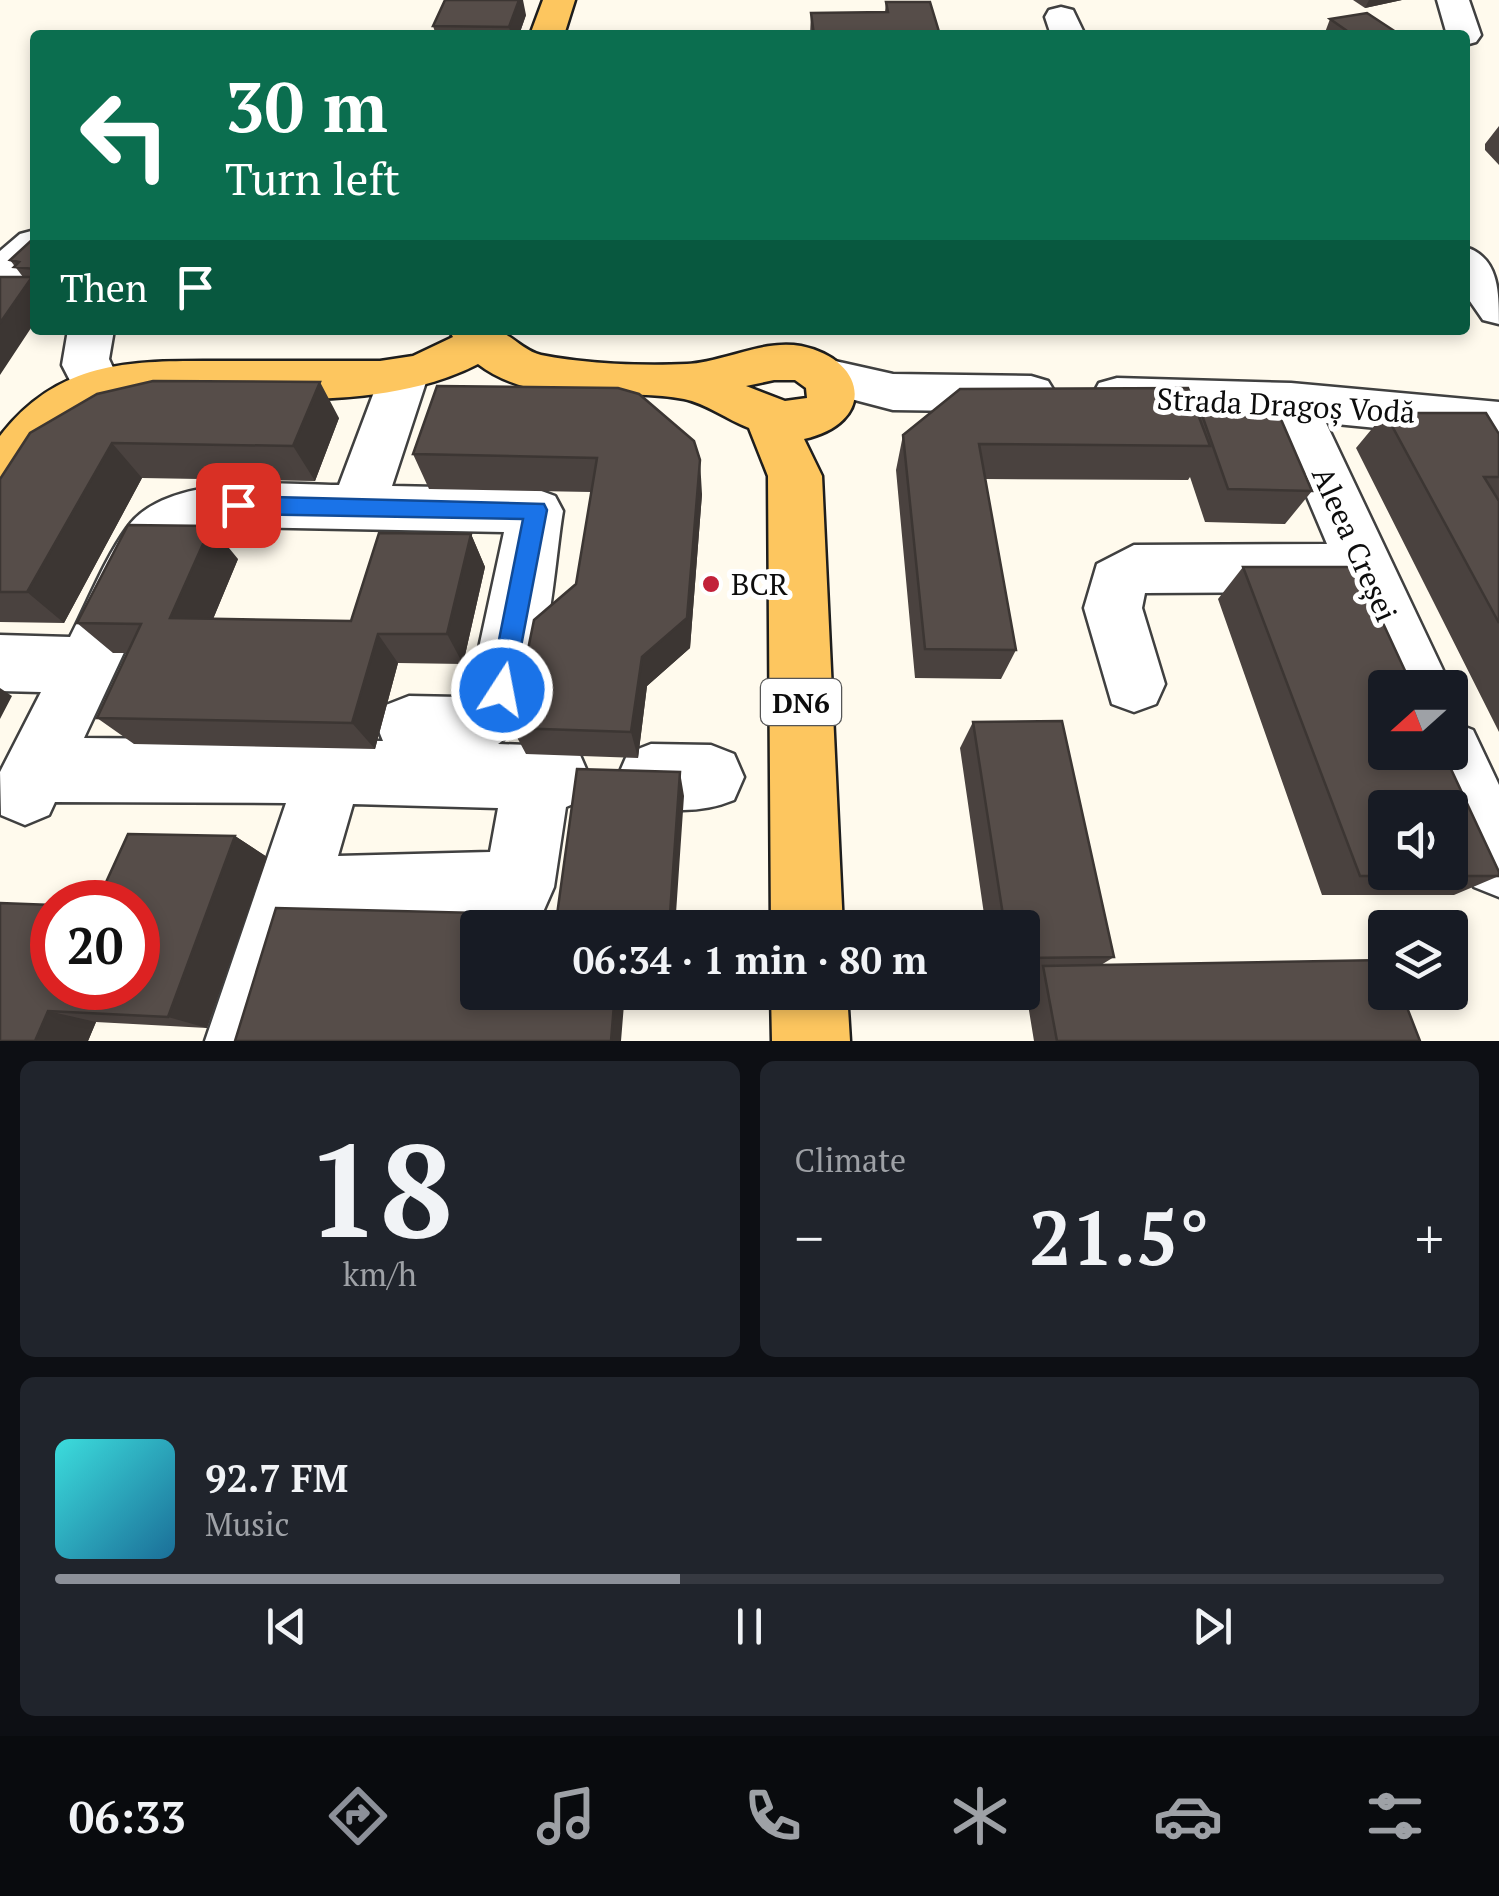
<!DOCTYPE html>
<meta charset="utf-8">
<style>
:root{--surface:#171b24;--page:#20242c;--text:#f1f3f6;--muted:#9ea1a6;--line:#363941;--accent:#8c9099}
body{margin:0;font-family:"PT Serif",serif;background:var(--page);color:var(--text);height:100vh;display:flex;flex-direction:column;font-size:38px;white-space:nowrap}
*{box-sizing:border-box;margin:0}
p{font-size:32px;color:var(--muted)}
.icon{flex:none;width:55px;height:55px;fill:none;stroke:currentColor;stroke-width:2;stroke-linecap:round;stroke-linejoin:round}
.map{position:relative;height:1041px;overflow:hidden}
.sheet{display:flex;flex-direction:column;gap:20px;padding:20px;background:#0d0f14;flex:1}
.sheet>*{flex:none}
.top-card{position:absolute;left:30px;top:30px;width:1440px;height:305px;border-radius:10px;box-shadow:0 5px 15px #0003;background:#0b6e4f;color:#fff;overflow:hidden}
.needle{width:65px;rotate:249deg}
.controls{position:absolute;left:1368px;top:670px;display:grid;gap:20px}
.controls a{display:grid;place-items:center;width:100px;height:100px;border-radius:10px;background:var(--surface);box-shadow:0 5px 15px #0003;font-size:50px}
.speed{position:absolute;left:30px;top:880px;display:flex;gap:20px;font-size:50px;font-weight:700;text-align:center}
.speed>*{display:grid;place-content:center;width:130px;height:130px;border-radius:50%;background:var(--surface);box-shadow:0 5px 15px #0003;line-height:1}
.speed .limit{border:15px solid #d22;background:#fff;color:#111}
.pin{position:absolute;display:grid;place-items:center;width:85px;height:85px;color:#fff;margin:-42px;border-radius:20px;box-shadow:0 5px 15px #0006}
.me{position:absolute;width:110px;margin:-55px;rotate:11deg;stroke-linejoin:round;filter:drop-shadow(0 0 8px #0008)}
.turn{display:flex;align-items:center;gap:35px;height:210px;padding:0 30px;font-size:45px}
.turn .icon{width:130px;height:130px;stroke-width:2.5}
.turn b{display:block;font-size:70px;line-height:85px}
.then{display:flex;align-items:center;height:95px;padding:0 30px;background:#0003;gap:20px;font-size:38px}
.big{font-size:75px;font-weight:800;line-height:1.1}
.sheet .widget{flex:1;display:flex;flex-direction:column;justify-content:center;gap:15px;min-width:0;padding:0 35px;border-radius:15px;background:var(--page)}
.sheet .dial{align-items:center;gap:0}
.dial b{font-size:130px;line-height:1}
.song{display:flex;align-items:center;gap:30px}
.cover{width:120px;height:120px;border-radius:15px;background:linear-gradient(135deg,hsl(180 70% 55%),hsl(200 70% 35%))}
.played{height:10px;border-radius:5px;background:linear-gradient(90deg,var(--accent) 45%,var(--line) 45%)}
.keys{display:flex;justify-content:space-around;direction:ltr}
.heat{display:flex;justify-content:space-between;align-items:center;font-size:55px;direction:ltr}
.sheet .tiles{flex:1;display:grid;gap:20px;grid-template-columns:1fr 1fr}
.widget:last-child{grid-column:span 2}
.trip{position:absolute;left:460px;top:910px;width:580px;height:100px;border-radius:10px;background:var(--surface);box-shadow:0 5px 15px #0003;font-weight:800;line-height:100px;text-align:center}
.tab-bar{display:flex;height:160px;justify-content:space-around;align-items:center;background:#090b0e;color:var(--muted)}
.tab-bar .icon{width:70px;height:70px}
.tab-bar .current{color:var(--accent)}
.tab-bar b{font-size:45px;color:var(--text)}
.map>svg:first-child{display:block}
</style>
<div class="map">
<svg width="1499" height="1041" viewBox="0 0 1499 1041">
<rect width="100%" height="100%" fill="#fffaed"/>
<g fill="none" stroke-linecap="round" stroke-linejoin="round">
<defs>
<path id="minor" d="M1437,0h32l12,35 -5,7 -11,3v-10h-18z
M1061,7l12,3 12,25h-34l-6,-18 4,-7z
M35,230v37l-19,18 -16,4v-38l20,-17z
M1465,247c34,10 34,45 34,77l-16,-4 -18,-26z
M68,330h46l-5,29 12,26 -8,13 -17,5 -17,-5 -17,-33z
M404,359l17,5 7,12 -36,110 144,3 19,7 8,15c-10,59 -15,198 -65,233l59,2 23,9 10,23 -10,23 -14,6 -12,80 -11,25 -25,11 -186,4 -23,25 -26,89h-78l81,-238 -231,-1 -6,13 -24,10 -24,-10 -1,-43 41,-80 -41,-1v-56l70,2c18,-35 34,-77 57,-109 38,-55 154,-44 212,-43l41,-109 7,-12zM238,527l266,5 -33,153 -11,12 -51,-1 -23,9 -9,21 6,15 -299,-3 85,-182 38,-24zM353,804l145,4 -8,44 -152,4z
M826,359l67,15 138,2 17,5 8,13 -8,13 -17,5 -138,-2 -84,-22 -7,-12 7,-12z
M1117,378l174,5 208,19v38l-173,-17 116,245 9,20 -1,3 -61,-3 -41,-96 -203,1 -3,15 23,76 -9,20 -22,8 -22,-8 -28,-96 13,-44 37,-19 193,-1 -53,-125 -157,-5 -18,-5 -7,-13 7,-13z
M1450,721l23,9 26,55v112l-25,-10 -24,-58v-21h-9l-23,-56h32z
M651,744l60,1 23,9 10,23 -10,23c-34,14 -72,13 -106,-1l-10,-23 10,-23z"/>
<path id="major" d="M543,0h32l-11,35h-34z
M449,330c14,0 32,-3 46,0 15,3 28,21 46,25 45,9 101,11 146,9 38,-2 76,-25 114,-18 67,14 75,77 3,93l18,37 21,452h-72l-3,-452 -19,-48c-21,-8 -44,-25 -65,-29 -67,-13 -147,10 -206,-35 -99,51 -235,32 -345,31 -35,9 -63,26 -85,54 -17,20 -23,41 -48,49v-62c62,-81 141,-75 232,-75 50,0 99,0 148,0l33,-5 40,-19zM774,380h21l11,8 1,10 -22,3 -39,-15z
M771,992h76l3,49h-78z"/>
</defs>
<!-- minor casing -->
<use href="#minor" stroke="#404040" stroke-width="5"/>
<!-- major casing -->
<use href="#major" stroke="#1e1e1e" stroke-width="5"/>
<!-- minor -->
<use href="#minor" fill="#fff" fill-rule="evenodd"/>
<!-- major -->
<use href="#major" fill="#fdc65f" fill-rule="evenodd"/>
</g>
<!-- wall -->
<path fill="#4a423f" d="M1353,0h49l-37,8z
M886,2l54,33h-130l1,-22 74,-1z
M526,15l-7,20h-83l-3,-9z
M1330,19l68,16h-74z
M1499,126v39l-14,-15v-6z
M35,237v85l-12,-45 -13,-17z
M437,386l265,108 -12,154 -43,38 -9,72 -112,-4 -14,-26 64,-144 15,-92 -162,-3 -16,-35z
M1385,413l114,21v298l-143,-284z
M1202,415l110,76 -27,33 -80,-2 -15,-45 -2,3 -203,-1 31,171 -15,29 -86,-1 -19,-208 7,-35 297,-16z
M339,418l-24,63 -173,-3 -78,145 -64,-1v-143l30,-46z
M471,534l14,33 -22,97 -65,-1 -23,86 -241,-5 -37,-26 30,-65h-14l-36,-30 161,-64 -25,60 138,2z
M1243,567l256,309 -45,19h-132l-104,-296z
M973,722l141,235 -13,8 319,76h-386l-10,-61 10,-8h-12v-44h-36l-26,-180z
M235,836l32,21 -60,171 -111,-6 -8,19h-88l52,-53z"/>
<!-- shaded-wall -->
<path fill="#3c3633" d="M514,0h9l3,15 -7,20h-8l-2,-8z
M1369,0h33l-37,8z
M32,277l3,4v41l-35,53v-52z
M320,382l19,36 -24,63 -22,-35z
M112,443l30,35 -78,145 -37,-31z
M700,460l2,34 -12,154 -43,38 -9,72 -7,-26 11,-75z
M211,526l27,33 -37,89 -31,-30z
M471,534l14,33 -22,97 -16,-30z
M378,634l20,29 -23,86 -23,-26z
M0,688l12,8 -12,23z
M680,772l4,24 -9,132h-6z
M235,836l32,21 -60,171 -39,-11z
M615,992h10l-4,49h-10z
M48,1011l48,11 -8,19h-53z"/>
<!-- building -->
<path fill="#564d49" stroke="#3c3633" stroke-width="2.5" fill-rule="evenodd" d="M445,0h74l-10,27 -76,-1z
M886,2h44l10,33h-126l-3,-22 77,-1z
M1367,13l32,21 -46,1 -23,-16z
M35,237v32l-21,-2 5,-5 -9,-2z
M0,277h32l-32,46z
M153,381l167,1 -27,64 -181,-3 -85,149h-27v-113l30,-46 67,-39z
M437,386l181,2 21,6 55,47 6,19 -13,158 -45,39 -11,75 -119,-4 22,-108 42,-36 21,-126 -184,-4z
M1188,388l22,58 -231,-2 37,206 -91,-1 -22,-214 57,-46z
M1385,413h101l13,21v43h-15l15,24v122z
M1202,415l78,2 32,74 -84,-2z
M128,525l83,1 -41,92 181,3 28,-88 92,1 -24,100h-69l-26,89 -255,-5 44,-94 -64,-1z
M1243,567h114l56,121h-28v64h58l56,120v4h-139zM1385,808h65v64h-65z
M1062,721l52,236 -92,1v-30h-17l-32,-206z
M577,769l103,3 -11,156h-191v64h137l-4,49h-376l41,-133 281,7z
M128,834l107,2 -67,181 -120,-6 -13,30h-35v-138l52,2v83h86v-86h-41z
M1385,960v32h16l19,49h-363l-14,-75z"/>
<!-- route -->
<path fill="#1a73e8" stroke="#114b97" stroke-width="2.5" d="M238,496l306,8 3,6 -36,189h-18l-4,-9 34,-171 -285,-5 -11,-9z"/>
<!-- markers -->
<circle fill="#c22139" stroke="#fff" stroke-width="4" cx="711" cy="584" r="10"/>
<g text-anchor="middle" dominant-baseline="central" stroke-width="10" stroke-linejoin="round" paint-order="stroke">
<!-- shield labels -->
<rect fill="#fff" stroke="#565656" stroke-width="2.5" x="761" y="679" width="80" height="46" rx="8"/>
<g font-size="28" font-weight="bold" fill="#0d0d0d">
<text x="801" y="702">DN6</text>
</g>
<!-- street labels -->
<g font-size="30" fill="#0d0d0d" stroke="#fff">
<text transform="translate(1286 405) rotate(3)">Strada Dragoș Vodă</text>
<text transform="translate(1355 544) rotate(66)">Aleea Creșei</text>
</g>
<!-- poi labels -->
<g font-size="30" fill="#0d0d0d" stroke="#fff" text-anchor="start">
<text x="731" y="584">BCR</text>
</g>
</g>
</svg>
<div class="controls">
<a><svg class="needle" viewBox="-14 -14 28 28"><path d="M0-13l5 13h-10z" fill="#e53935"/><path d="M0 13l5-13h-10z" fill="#9ea1a6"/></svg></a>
<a><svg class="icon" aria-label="sound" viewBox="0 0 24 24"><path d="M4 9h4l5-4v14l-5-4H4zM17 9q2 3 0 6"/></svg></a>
<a><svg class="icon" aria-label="layers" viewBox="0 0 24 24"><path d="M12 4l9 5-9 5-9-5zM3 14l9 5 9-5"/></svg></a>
</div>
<div class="speed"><div class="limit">20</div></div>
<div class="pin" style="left:238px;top:505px;background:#d93025"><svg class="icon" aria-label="arrive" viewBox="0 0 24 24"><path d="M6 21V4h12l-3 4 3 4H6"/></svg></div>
<svg class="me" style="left:502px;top:690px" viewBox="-20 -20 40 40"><circle r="17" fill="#1a73e8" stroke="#fff" stroke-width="3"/><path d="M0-11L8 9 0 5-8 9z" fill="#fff"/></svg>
<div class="trip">06:34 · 1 min · 80 m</div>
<div class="top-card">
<div class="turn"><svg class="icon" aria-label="left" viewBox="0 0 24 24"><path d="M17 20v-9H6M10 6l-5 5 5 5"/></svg><div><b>30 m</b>Turn left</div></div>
<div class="then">Then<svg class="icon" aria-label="arrive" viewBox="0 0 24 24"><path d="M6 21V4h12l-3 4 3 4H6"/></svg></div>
</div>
</div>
<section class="sheet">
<div class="tiles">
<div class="widget dial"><b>18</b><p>km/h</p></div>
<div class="widget"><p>Climate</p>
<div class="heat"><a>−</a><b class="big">21.5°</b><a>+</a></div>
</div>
<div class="widget">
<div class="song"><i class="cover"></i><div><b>92.7 FM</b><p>Music</p></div></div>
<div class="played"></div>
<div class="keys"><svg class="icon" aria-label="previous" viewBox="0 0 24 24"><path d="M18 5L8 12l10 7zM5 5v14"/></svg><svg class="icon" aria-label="pause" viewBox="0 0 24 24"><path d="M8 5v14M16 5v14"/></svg><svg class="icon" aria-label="next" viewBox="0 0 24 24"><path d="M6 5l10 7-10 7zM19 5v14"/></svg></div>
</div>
</div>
</section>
<nav class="tab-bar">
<b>06:33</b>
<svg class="icon current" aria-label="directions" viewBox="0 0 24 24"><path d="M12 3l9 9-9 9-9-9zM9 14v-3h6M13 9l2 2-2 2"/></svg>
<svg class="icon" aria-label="music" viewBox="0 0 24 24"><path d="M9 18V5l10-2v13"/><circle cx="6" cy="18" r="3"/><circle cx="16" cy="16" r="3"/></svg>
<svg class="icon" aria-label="phone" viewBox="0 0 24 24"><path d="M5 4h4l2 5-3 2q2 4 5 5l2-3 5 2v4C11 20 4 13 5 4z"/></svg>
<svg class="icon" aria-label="climate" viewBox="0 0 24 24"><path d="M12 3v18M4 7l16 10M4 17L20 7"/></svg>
<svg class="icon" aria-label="car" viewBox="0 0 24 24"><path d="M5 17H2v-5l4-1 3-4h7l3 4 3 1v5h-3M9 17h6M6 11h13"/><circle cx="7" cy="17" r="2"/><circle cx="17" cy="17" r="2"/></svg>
<svg class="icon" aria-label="filters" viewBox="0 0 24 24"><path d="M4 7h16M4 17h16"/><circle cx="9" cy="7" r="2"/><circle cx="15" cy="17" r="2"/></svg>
</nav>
